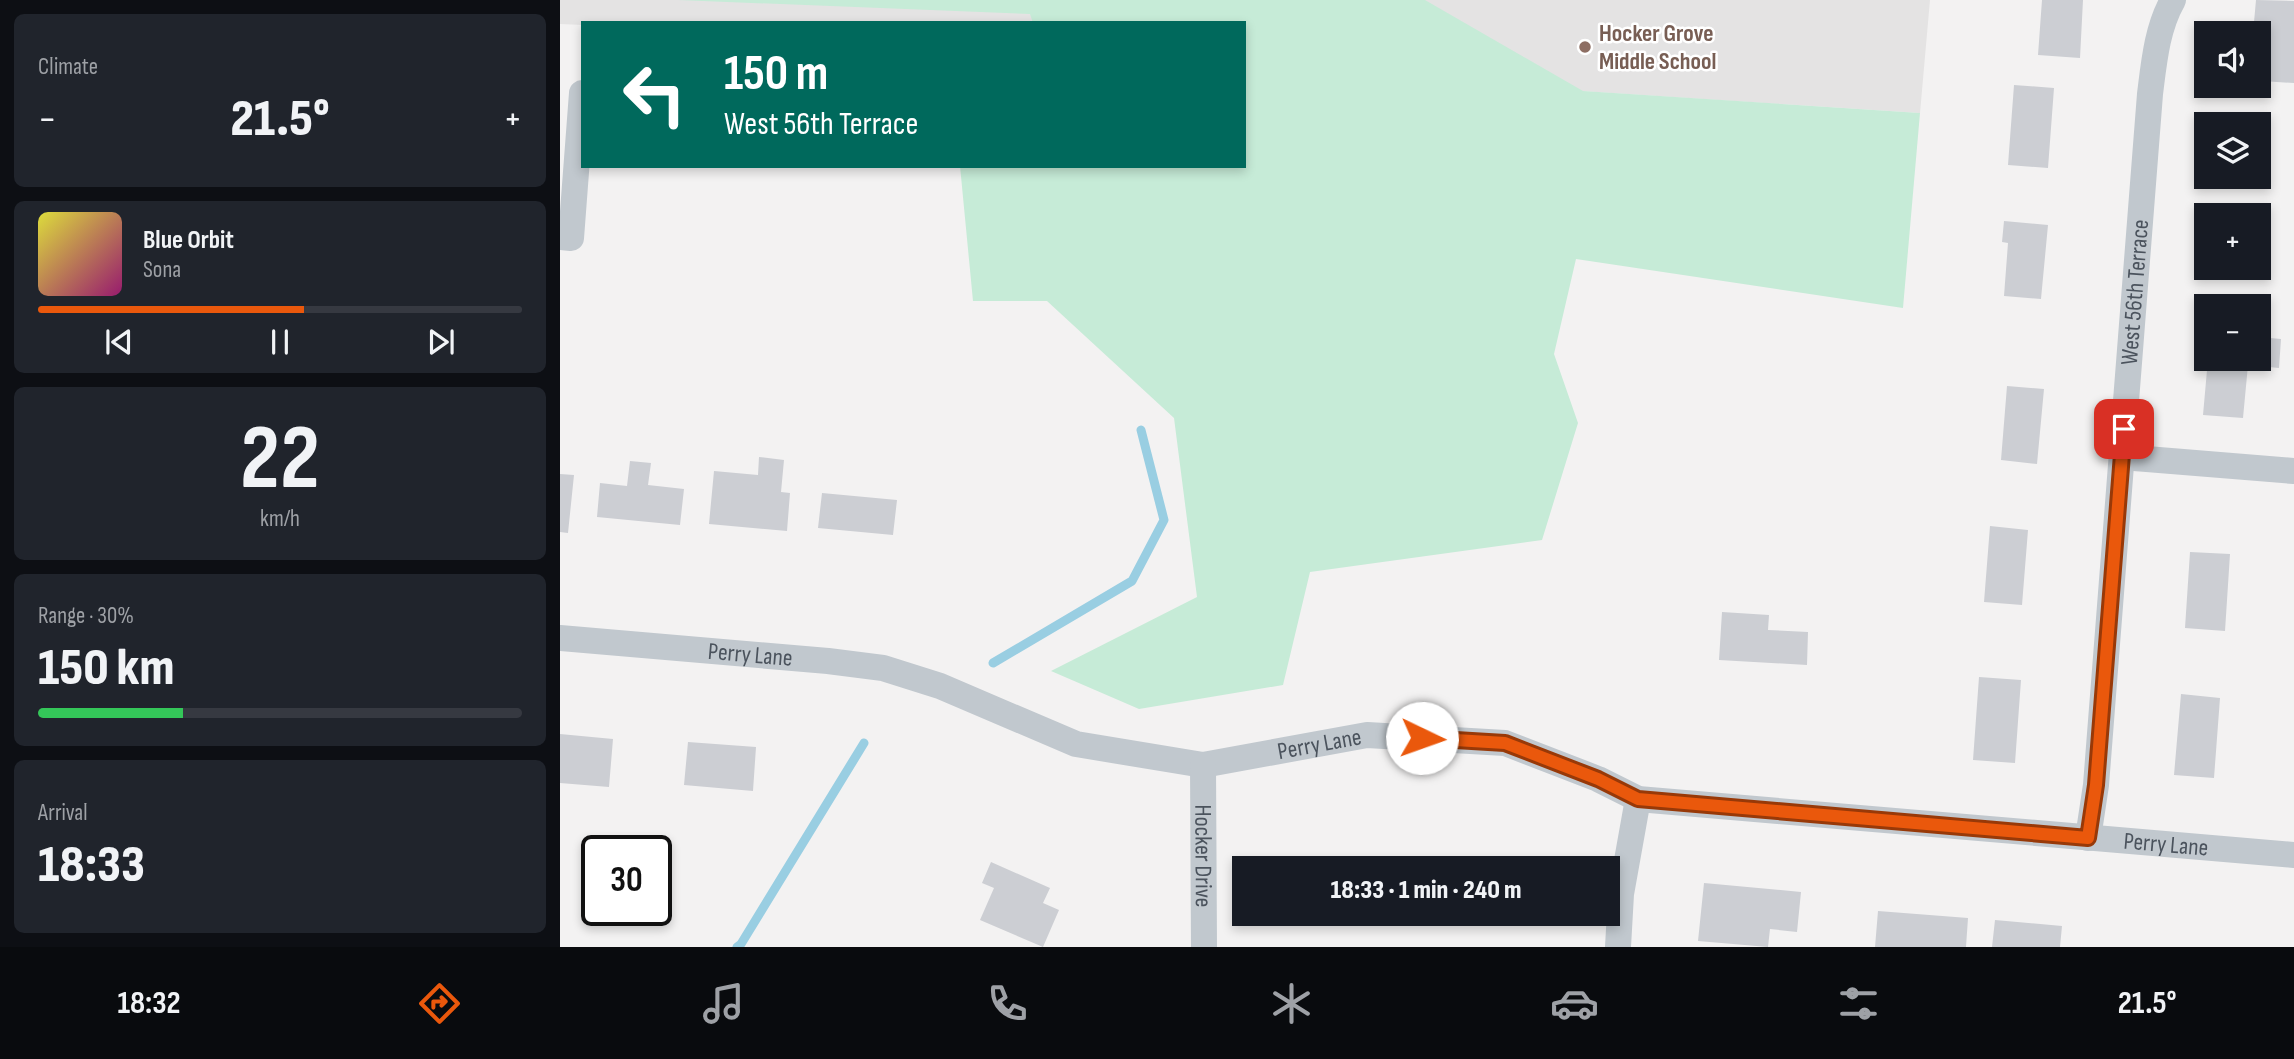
<!DOCTYPE html>
<meta charset="utf-8">
<style>
:root{--surface:#171b24;--page:#20242c;--text:#f1f3f6;--muted:#9ea1a6;--line:#363941;--accent:#ea580c}
body{margin:0;font-family:"Sofia Sans Condensed",sans-serif;background:var(--page);color:var(--text);height:100vh;display:flex;flex-direction:column;font-size:26px;white-space:nowrap}
*{box-sizing:border-box;margin:0}
p{font-size:23px;color:var(--muted)}
.icon{flex:none;width:38px;height:38px;fill:none;stroke:currentColor;stroke-width:2;stroke-linecap:round;stroke-linejoin:round}
.map{position:relative;flex:1;overflow:hidden}
.side{display:flex;flex-direction:column;gap:14px;padding:14px;background:#0d0f14;width:560px}
.side>*{flex:none}
.banner{position:absolute;left:21px;top:21px;width:665px;height:147px;border-radius:0px;box-shadow:0 4px 10px #0003;background:#00695c;color:#fff;overflow:hidden}
.controls{position:absolute;left:1634px;top:21px;display:grid;gap:14px}
.controls a{display:grid;place-items:center;width:77px;height:77px;border-radius:0px;background:var(--surface);box-shadow:0 4px 10px #0003;font-size:35px}
.speed{position:absolute;left:21px;top:835px;display:flex;gap:14px;font-size:35px;font-weight:700;text-align:center}
.speed>*{display:grid;place-content:center;width:91px;height:91px;border-radius:50%;background:var(--surface);box-shadow:0 4px 10px #0003;line-height:1}
.speed .limit{border:4px solid #111;border-radius:10px;background:#fff;color:#111}
.pin{position:absolute;display:grid;place-items:center;width:60px;height:60px;color:#fff;margin:-30px;border-radius:14px;box-shadow:0 4px 10px #0006}
.me{position:absolute;width:77px;margin:-38px;rotate:93deg;stroke-linejoin:round;filter:drop-shadow(0 0 5px #0008)}
.turn{display:flex;align-items:center;gap:24px;height:147px;padding:0 28px;font-size:32px}
.turn .icon{width:91px;height:91px;stroke-width:2.5}
.turn b{display:block;font-size:49px;line-height:60px}
.big{font-size:52px;font-weight:800;line-height:1.1}
.side .card{flex:1;display:flex;flex-direction:column;justify-content:center;gap:10px;min-width:0;padding:0 24px;border-radius:10px;background:var(--page)}
.side .dial{align-items:center;gap:0}
.dial b{font-size:91px;line-height:1}
.song{display:flex;align-items:center;gap:21px}
.cover{width:84px;height:84px;border-radius:10px;background:linear-gradient(135deg,hsl(60 70% 55%),hsl(320 70% 35%))}
.played{height:7px;border-radius:4px;background:linear-gradient(90deg,var(--accent) 55%,var(--line) 55%)}
.keys{display:flex;justify-content:space-around;direction:ltr}
.heat{display:flex;justify-content:space-between;align-items:center;font-size:38px;direction:ltr}
.charge{height:10px;border-radius:5px;background:linear-gradient(90deg,#34c759 30%,var(--line) 0)}
.trip{position:absolute;left:672px;top:856px;width:388px;height:70px;border-radius:0px;background:var(--surface);box-shadow:0 4px 10px #0003;font-weight:800;line-height:70px;text-align:center}
.tab-bar{display:flex;height:112px;justify-content:space-around;align-items:center;background:#090b0e;color:var(--muted)}
.tab-bar .icon{width:49px;height:49px}
.tab-bar .on{color:var(--accent)}
.tab-bar b{font-size:32px;color:var(--text)}
main{display:flex;flex:1;min-height:0}
.map>svg:first-child{display:block}
</style>
<main>
<section class="side">
<div class="card"><p>Climate</p>
<div class="heat"><a>−</a><b class="big">21.5°</b><a>+</a></div>
</div>
<div class="card">
<div class="song"><i class="cover"></i><div><b>Blue Orbit</b><p>Sona</p></div></div>
<div class="played"></div>
<div class="keys"><svg class="icon" aria-label="previous" viewBox="0 0 24 24"><path d="M18 5L8 12l10 7zM5 5v14"/></svg><svg class="icon" aria-label="pause" viewBox="0 0 24 24"><path d="M8 5v14M16 5v14"/></svg><svg class="icon" aria-label="next" viewBox="0 0 24 24"><path d="M6 5l10 7-10 7zM19 5v14"/></svg></div>
</div>
<div class="card dial"><b>22</b><p>km/h</p></div>
<div class="card"><p>Range · 30%</p><b class="big">150 km</b><div class="charge"></div></div>
<div class="card"><p>Arrival</p><b class="big">18:33</b></div>
</section>
<div class="map">
<svg width="1734" height="947" viewBox="0 0 1734 947">
<rect width="100%" height="100%" fill="#f3f2f2"/>
<!-- education -->
<path fill="#e4e3e3" d="M0,0h1370l-10,113 -676,-44v-46h-661v2l-23,-1z"/>
<!-- green -->
<path fill="#c6ebd7" d="M118,0h747l158,91 337,22 -17,195 -327,-49 -22,95 24,69 -36,117 -232,32 -27,113 -144,24 -88,-38 146,-74 -23,-179 -127,-117h-74l-13,-135h284v-143h-211l-3,-9z"/>
<g fill="none" stroke-linecap="round" stroke-linejoin="round">
<!-- stream -->
<path stroke="#99cee2" stroke-width="9" d="M433,663l139,-82 32,-61 -23,-90
M177,947l4,-3 123,-201"/>
</g>
<!-- building -->
<path fill="#ccced3" d="M1482,0h41l-3,58 -42,-3z
M1696,0l38,1v82l-32,-2 5,-58 -13,-1z
M1454,85l40,3 -6,80 -40,-3z
M1668,120l28,2v2h-28z
M1699,123h5l-3,27h-2z
M1663,177h36l-1,12 -36,-3z
M1661,210l36,3 -1,2h-35z
M1444,221l44,4 -7,74 -37,-3 4,-53 -6,-1z
M1674,268h18v3l-18,-1z
M1699,337l22,2 -2,29 -31,-3 -5,53 -40,-3 5,-56h51z
M1447,386l37,3 -7,75 -36,-4z
M199,457l25,3 -3,32 9,1 -3,38 -78,-7 5,-53 44,4z
M70,461l21,2 -3,22 36,4 -4,36 -83,-8 3,-34 27,3z
M0,474l14,1 -6,58 -8,-1z
M262,493l75,7 -4,35 -75,-7z
M1430,526l38,4 -6,75 -38,-3z
M1630,552l40,2 -5,77 -40,-3z
M1162,612l47,3 -1,15 40,2 -1,33 -88,-5z
M1419,677l42,3 -6,83 -42,-3z
M1621,694l39,4 -6,80 -40,-3z
M0,734l53,5 -4,48 -49,-4z
M128,742l68,5 -3,44 -69,-6z
M431,862l59,26 -7,15 16,7 -16,37 -63,-27 14,-32 -12,-5z
M1144,883l97,9 -4,40 -27,-3 -2,18 -70,-6z
M1318,911l90,7 -2,29h-91z
M1435,920l67,6 -2,21h-68z"/>
<g fill="none" stroke-linecap="round" stroke-linejoin="round">
<!-- minor -->
<g stroke="#c1c8ce" stroke-width="26">
<path d="M0,237l11,1 11,-145"/>
<path d="M1562,457l172,14"/>
<path id="s1" d="M0,638l268,23 55,7 57,18 136,58 127,21 164,-30 138,8 93,36 40,20 656,56"/>
<path id="s2" d="M643,765l1,182"/>
<path id="s3" d="M1528,838l8,-53 54,-691c4,-32 7,-66 23,-94"/>
<path d="M1058,947l3,-53 17,-95"/>
</g>
</g>
<g fill="none" stroke-linecap="round" stroke-linejoin="round">
<defs>
<path id="route" d="M862,738l83,5 93,36 40,20 450,39 8,-53 28,-356"/>
</defs>
<!-- route casing -->
<use href="#route" stroke="#983908" stroke-width="18"/>
<!-- route -->
<use href="#route" stroke="#ea580c" stroke-width="12"/>
</g>
<!-- markers -->
<circle fill="#8d6e63" stroke="#fff" stroke-width="2.5" cx="1025" cy="47" r="7"/>
<g text-anchor="middle" dominant-baseline="central" stroke-width="5" stroke-linejoin="round" paint-order="stroke">
<!-- education labels -->
<g font-size="24" font-weight="bold" fill="#785e54" stroke="#fff" text-anchor="start">
<text x="1039" y="33">Hocker Grove<tspan x="1039" dy="28">Middle School</tspan></text>
</g>
<!-- street labels -->
<g font-size="24" fill="#4b535d" stroke="#fff">
<text stroke="none"><textPath href="#s3" startOffset="548">West 56th Terrace</textPath></text>
<text stroke="none"><textPath href="#s1" startOffset="191">Perry Lane</textPath></text>
<text stroke="none"><textPath href="#s1" startOffset="779">Perry Lane</textPath></text>
<text stroke="none"><textPath href="#s1" startOffset="1640">Perry Lane</textPath></text>
<text stroke="none"><textPath href="#s2" startOffset="91">Hocker Drive</textPath></text>
</g>
</g>
</svg>
<div class="controls">
<a><svg class="icon" aria-label="sound" viewBox="0 0 24 24"><path d="M4 9h4l5-4v14l-5-4H4zM17 9q2 3 0 6"/></svg></a>
<a><svg class="icon" aria-label="layers" viewBox="0 0 24 24"><path d="M12 4l9 5-9 5-9-5zM3 14l9 5 9-5"/></svg></a>
<a>+</a>
<a>−</a>
</div>
<div class="speed"><div class="limit">30</div></div>
<div class="pin" style="left:1564px;top:429px;background:#d93025"><svg class="icon" aria-label="arrive" viewBox="0 0 24 24"><path d="M6 21V4h12l-3 4 3 4H6"/></svg></div>
<svg class="me" style="left:862px;top:738px" viewBox="-20 -20 40 40"><circle r="19" fill="#fff"/><path d="M0-13L10 11 0 6-10 11z" fill="#ea580c"/></svg>
<div class="trip">18:33 · 1 min · 240 m</div>
<div class="banner">
<div class="turn"><svg class="icon" aria-label="left" viewBox="0 0 24 24"><path d="M17 20v-9H6M10 6l-5 5 5 5"/></svg><div><b>150 m</b>West 56th Terrace</div></div>
</div>
</div>
</main>
<nav class="tab-bar">
<b>18:32</b>
<svg class="icon on" aria-label="directions" viewBox="0 0 24 24"><path d="M12 3l9 9-9 9-9-9zM9 14v-3h6M13 9l2 2-2 2"/></svg>
<svg class="icon" aria-label="music" viewBox="0 0 24 24"><path d="M9 18V5l10-2v13"/><circle cx="6" cy="18" r="3"/><circle cx="16" cy="16" r="3"/></svg>
<svg class="icon" aria-label="phone" viewBox="0 0 24 24"><path d="M5 4h4l2 5-3 2q2 4 5 5l2-3 5 2v4C11 20 4 13 5 4z"/></svg>
<svg class="icon" aria-label="climate" viewBox="0 0 24 24"><path d="M12 3v18M4 7l16 10M4 17L20 7"/></svg>
<svg class="icon" aria-label="car" viewBox="0 0 24 24"><path d="M5 17H2v-5l4-1 3-4h7l3 4 3 1v5h-3M9 17h6M6 11h13"/><circle cx="7" cy="17" r="2"/><circle cx="17" cy="17" r="2"/></svg>
<svg class="icon" aria-label="filters" viewBox="0 0 24 24"><path d="M4 7h16M4 17h16"/><circle cx="9" cy="7" r="2"/><circle cx="15" cy="17" r="2"/></svg>
<b>21.5°</b>
</nav>
